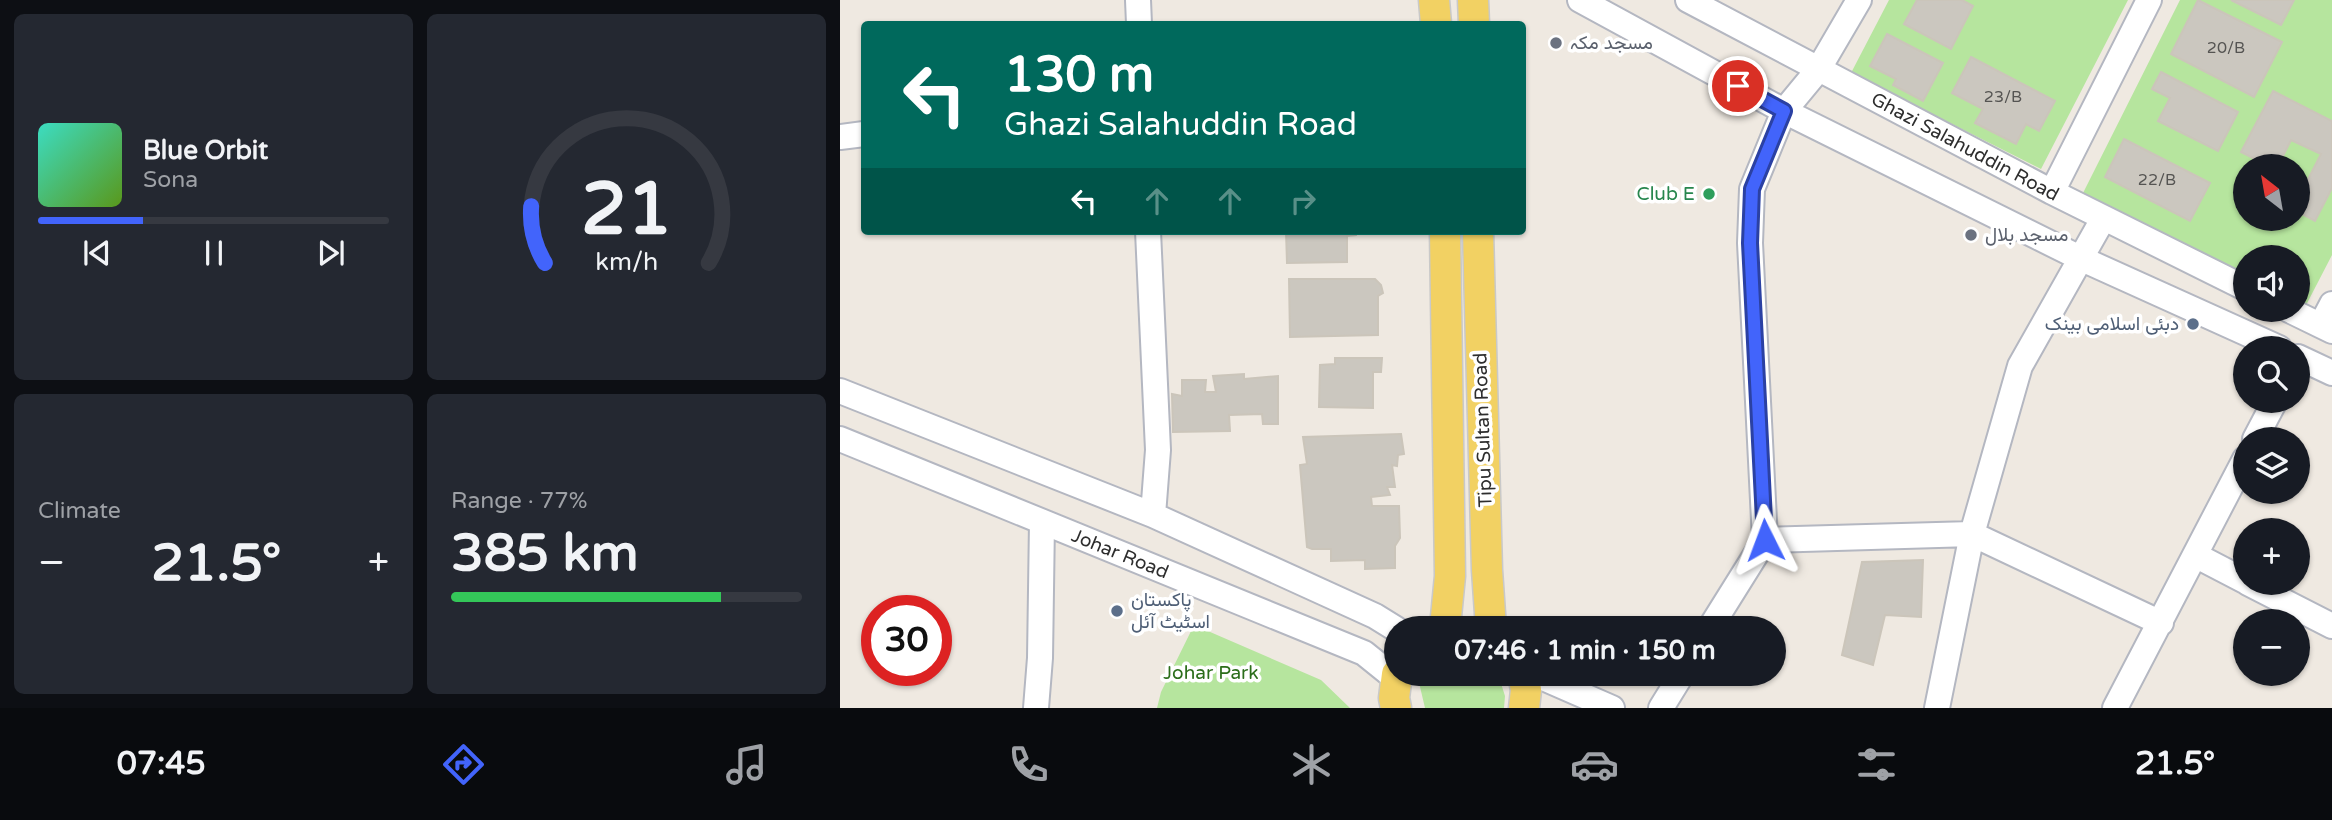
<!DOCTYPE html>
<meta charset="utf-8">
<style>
:root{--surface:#171b24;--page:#242831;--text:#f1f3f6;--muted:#9ea1a6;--line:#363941;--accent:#4264fb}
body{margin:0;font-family:"Varela Round",Vazirmatn,sans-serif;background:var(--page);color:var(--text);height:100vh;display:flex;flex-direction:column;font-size:26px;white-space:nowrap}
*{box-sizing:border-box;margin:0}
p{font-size:23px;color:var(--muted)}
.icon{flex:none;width:38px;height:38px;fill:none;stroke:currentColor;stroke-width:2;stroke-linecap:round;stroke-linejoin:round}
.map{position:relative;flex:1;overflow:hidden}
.details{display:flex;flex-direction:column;gap:14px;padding:14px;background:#0d0f14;width:840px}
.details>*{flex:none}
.banner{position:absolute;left:21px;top:21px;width:665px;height:214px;border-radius:7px;box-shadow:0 2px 5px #0004;background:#00695c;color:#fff;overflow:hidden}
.needle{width:46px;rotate:329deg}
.controls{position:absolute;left:1393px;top:154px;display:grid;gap:14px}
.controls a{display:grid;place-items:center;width:77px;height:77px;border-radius:50%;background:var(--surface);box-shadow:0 2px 5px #0004;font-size:35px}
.speed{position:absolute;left:21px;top:595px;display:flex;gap:14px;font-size:35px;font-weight:700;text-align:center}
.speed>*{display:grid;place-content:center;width:91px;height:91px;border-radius:50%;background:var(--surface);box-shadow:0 2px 5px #0004;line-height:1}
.speed .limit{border:10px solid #d22;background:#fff;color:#111}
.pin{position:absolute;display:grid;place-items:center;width:60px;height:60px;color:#fff;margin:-30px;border:4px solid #fff;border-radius:50%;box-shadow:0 2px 7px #0007}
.me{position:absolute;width:77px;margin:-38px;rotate:357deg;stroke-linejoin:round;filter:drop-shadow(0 0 5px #0008)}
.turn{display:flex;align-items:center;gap:24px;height:147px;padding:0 28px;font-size:32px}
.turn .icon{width:91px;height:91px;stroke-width:2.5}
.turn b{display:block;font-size:49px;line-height:60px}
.lanes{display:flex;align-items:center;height:66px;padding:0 28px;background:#0003;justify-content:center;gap:35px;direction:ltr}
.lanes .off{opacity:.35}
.big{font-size:52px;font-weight:700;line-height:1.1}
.details .tile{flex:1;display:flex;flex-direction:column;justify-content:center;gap:10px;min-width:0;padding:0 24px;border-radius:10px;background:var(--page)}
.details .dial{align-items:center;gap:0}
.dial svg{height:182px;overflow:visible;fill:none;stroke:var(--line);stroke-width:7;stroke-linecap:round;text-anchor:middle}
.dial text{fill:var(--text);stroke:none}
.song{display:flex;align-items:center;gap:21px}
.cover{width:84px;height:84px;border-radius:10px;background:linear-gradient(135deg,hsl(170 70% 55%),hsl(90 70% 35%))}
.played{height:7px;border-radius:4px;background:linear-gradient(90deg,var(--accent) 30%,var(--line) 30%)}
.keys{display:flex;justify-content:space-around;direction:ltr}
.heat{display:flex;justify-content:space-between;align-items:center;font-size:38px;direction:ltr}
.charge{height:10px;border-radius:5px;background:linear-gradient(90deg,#34c759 77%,var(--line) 0)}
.details .tiles{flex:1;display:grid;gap:14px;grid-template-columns:repeat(2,1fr)}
.trip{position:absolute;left:544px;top:616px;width:402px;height:70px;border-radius:35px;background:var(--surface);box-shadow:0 2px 5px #0004;font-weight:700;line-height:70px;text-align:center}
.dock{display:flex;height:112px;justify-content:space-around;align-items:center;background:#090b0e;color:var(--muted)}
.dock .icon{width:49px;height:49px}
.dock .selected{color:var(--accent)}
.dock b{font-size:32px;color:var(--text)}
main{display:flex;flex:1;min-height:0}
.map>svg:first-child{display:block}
</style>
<main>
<section class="details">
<div class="tiles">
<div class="tile">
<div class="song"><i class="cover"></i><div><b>Blue Orbit</b><p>Sona</p></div></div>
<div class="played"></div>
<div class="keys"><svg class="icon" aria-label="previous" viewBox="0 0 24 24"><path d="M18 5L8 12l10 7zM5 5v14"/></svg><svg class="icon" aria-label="pause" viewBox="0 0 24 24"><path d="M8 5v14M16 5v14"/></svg><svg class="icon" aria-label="next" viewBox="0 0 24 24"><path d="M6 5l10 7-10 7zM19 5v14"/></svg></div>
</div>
<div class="tile dial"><svg viewBox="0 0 100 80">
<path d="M14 69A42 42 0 1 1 86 69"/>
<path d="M14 69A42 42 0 0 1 8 44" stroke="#4264fb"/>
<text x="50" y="56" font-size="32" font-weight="700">21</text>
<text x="50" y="72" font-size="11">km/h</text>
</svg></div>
<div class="tile"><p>Climate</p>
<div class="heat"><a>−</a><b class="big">21.5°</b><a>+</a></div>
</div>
<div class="tile"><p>Range · 77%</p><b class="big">385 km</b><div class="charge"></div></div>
</div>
</section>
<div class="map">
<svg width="1492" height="708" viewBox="0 0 1492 708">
<rect width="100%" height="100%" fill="#efe9e1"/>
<!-- green -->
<path fill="#b6e59e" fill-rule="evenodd" d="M1049,0h239l-87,169 -190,-96z
M1340,0h152v255l-30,58 -4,-3v-53h-53v26l-164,-86zM1405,166h53v53h-53z
M354,625l127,55 29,28h-193l4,-16z
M577,674h81l7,22 -1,12h-79z"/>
<!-- building -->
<path fill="#cbc7bf" stroke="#cbc5ba" stroke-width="2" d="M1077,0h45l11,6 -22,43 -47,-25z
M1358,0l84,42 -28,55 -83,-43z
M1391,0h63l-13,25z
M1047,34l56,29 -20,38 -30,-16 3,-6 -26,-13z
M1131,57l84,44 -16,30 -13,-7 -10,20 -41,-21 8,-14 -31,-16z
M1321,72l77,40 -20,39 -60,-30 12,-23 -18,-9z
M1433,91l59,30v67l-17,33 -17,-9v-13l23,-45 -30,-14 -13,26h-9l-28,-14z
M1284,139l86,44 -20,38 -85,-44z
M446,231h71l-1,4 -9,1v26l-60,1z
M449,279h86l6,6 2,8 -5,3v39l-88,2z
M495,358h47l-1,14h-8v36l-54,-1 1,-42 15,-1z
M404,374v5l34,-3v48h-15l-1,-10 -33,1 1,16 -57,1 -1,-38 10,2v-16h24l-1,12h11l-3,-16z
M561,434l3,20 -6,1 -1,11 -5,-1 3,22h-8l3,8 -19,2 1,9h27l1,32 -5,8v22l-30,1v-9l-34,1v-12h-19l-5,-2 -7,-82 7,-1 -4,-27z
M1083,560l-2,57 -36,-2 -12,50 -31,-10 20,-93z"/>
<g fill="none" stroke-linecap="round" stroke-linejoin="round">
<defs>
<path id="minor" d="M298,0l1,24
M740,0l204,111 298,148 197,89
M848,0l364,192 193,96
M0,137l24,-3
M1212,192l97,-192
M308,231l10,219 -5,65
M1449,310l43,21
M1481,325l11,-21
M1458,357l34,16
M0,391l313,124 222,101 21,13
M0,439l524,214 31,25
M1415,439l20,-38
M925,540l207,-6 189,89
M1355,555l50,26
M1408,583l84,43
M870,628l55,-88 -15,-297 2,-54 32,-78 34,-41 41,-70
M694,674l78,34
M196,708l4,-50 2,-136
M821,708l21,-34
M1097,708l35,-174 48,-168 83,-147
M1275,708l130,-249"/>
<path id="major" d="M594,0l2,24
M633,0l1,24
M638,231l9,339 4,58
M605,627l5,-51 -5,-345
M683,674l3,16 -2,18
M556,708l-2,-10 3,-24"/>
</defs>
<!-- minor casing -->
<use href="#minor" stroke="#b4b7c1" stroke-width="28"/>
<!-- major casing -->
<use href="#major" stroke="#c9c9c9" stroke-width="33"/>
<!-- minor -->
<use href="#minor" stroke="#fff" stroke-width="24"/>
<!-- major -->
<use href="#major" stroke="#f2d163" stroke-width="30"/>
</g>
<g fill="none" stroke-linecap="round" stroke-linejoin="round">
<defs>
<path id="route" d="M898,86l46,25 -32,78 -2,54 15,297"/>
</defs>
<!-- route casing -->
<use href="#route" stroke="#2b41a3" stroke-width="18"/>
<!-- route -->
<use href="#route" stroke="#4264fb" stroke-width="12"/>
</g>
<!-- markers -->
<g fill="#6b7280" stroke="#fff" stroke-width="2.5">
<circle cx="716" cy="43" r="7"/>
<circle cx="1131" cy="235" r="7"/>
</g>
<circle fill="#2e9e5b" stroke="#fff" stroke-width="2.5" cx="869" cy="194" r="7"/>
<g fill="#5c6f8a" stroke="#fff" stroke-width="2.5">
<circle cx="1353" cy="324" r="7"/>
<circle cx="277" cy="611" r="7"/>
</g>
<g text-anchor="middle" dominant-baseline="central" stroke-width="7" stroke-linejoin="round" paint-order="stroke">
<!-- number labels -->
<g font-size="16" fill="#555452">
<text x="1386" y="48">20/B</text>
<text x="1163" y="97">23/B</text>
<text x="1317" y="180">22/B</text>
</g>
<!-- worship labels -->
<g font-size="19" fill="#5b616d" stroke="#fff" text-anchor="start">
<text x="730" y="43">مسجد مکہ</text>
<text x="1145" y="235">مسجد بلال</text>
</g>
<!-- street labels -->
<g font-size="19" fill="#2e2e2e" stroke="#fff">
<text transform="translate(1125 147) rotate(28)">Ghazi Salahuddin Road</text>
<text transform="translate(643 430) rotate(-92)">Tipu Sultan Road</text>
<text transform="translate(280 554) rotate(22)">Johar Road</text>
</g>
<!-- leisure labels -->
<g font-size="19" fill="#27864d" stroke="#fff" text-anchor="end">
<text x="855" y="194">Club E</text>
</g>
<!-- service labels -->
<g font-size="19" fill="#4e5e75" stroke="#fff" text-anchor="end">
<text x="1339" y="324">دبئی اسلامی بینک</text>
<text x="291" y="600" text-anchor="start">پاکستان<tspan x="291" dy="22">اسٹیٹ آئل</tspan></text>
</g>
<!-- park labels -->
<g font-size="19" fill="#2c6e1b" stroke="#fff">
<text x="371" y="673">Johar Park</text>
</g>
</g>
</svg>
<div class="controls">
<a><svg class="needle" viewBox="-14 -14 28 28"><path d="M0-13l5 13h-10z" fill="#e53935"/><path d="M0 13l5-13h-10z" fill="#9ea1a6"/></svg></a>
<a><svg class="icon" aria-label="sound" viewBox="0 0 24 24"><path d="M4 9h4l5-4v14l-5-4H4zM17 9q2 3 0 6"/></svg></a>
<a><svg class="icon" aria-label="search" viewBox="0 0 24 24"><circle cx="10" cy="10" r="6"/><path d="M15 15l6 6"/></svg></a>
<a><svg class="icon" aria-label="layers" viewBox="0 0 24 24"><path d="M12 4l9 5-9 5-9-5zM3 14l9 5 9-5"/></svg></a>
<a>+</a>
<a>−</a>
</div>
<div class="speed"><div class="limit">30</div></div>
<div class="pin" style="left:898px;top:86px;background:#d93025"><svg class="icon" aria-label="arrive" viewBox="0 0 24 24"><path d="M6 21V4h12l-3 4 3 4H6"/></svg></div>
<svg class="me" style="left:925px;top:540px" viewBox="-20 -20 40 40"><path d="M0-17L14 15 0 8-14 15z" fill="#4264fb" stroke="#fff" stroke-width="4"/></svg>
<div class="trip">07:46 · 1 min · 150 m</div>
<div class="banner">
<div class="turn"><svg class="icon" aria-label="left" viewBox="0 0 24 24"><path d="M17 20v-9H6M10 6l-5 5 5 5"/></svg><div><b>130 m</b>Ghazi Salahuddin Road</div></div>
<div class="lanes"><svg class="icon" aria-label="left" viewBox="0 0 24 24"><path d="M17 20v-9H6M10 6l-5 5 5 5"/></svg><svg class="icon off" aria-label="ahead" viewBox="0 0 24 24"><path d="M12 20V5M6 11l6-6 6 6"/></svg><svg class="icon off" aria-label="ahead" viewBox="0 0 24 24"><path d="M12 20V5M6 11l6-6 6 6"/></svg><svg class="icon off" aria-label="right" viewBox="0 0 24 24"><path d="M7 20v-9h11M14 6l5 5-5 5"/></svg></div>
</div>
</div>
</main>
<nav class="dock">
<b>07:45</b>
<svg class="icon selected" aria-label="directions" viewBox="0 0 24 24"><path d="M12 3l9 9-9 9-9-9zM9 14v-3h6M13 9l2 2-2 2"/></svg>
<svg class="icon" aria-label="music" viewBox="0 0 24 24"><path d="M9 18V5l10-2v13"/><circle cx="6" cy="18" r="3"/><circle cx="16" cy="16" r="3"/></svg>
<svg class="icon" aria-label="phone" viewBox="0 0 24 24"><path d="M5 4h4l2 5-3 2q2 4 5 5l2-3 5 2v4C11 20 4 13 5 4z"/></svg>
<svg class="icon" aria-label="climate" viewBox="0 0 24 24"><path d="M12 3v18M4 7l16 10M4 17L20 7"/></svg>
<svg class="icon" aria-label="car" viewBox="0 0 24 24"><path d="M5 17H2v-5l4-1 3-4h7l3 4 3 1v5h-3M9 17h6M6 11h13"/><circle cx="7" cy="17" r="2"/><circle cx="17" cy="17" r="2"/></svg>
<svg class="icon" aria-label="filters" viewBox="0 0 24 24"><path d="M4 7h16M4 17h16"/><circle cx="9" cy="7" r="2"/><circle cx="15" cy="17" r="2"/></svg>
<b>21.5°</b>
</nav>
